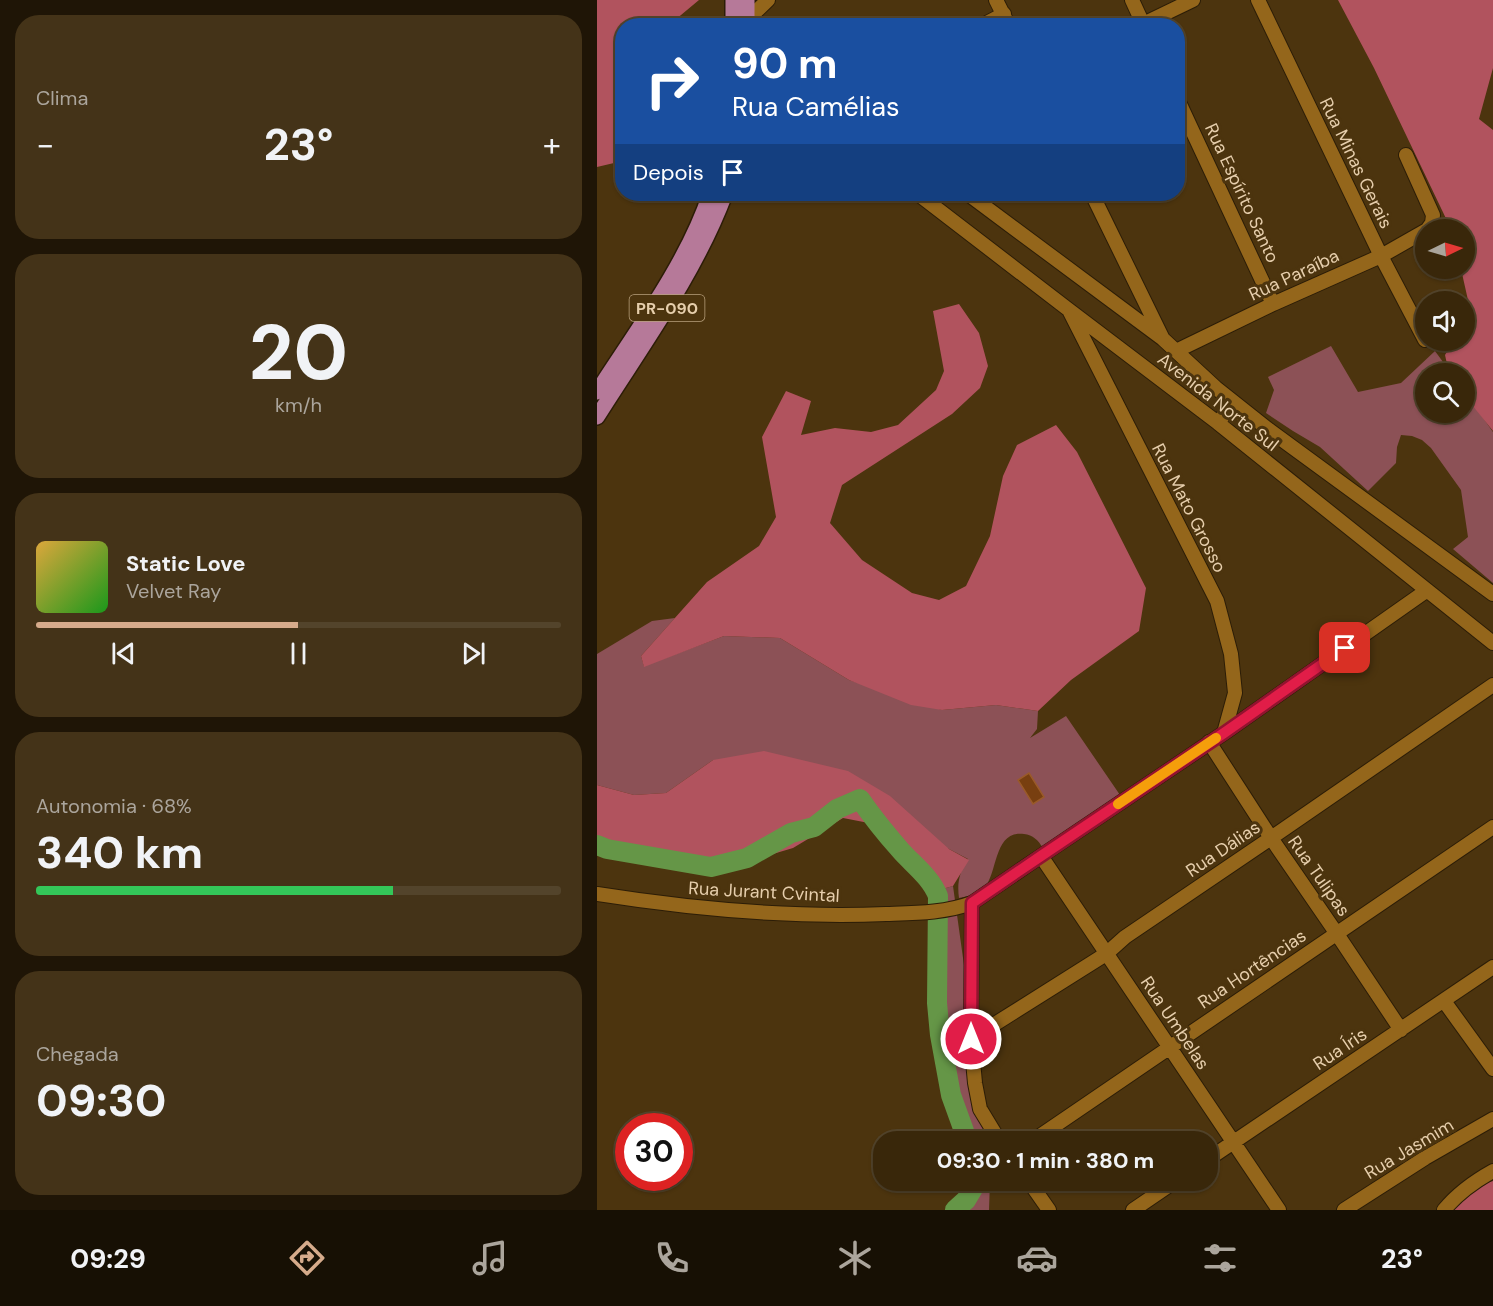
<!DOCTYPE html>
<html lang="pt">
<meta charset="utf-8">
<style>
:root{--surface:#39270a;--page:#443318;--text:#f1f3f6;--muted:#aba59c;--line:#53442b;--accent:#d6ab8b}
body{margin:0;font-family:"DM Sans",sans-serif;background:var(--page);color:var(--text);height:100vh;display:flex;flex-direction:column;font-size:22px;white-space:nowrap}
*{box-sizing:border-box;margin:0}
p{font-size:20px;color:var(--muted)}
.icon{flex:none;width:33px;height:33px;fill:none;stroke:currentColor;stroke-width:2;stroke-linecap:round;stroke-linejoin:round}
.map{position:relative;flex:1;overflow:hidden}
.sheet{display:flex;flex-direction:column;gap:15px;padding:15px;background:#1f1506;width:597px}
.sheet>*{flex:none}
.top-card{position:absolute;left:18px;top:18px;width:570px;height:183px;border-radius:24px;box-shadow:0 2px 4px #0004,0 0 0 2px var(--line);background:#1a4fa0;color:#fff;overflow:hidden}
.needle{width:39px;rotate:85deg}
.fabs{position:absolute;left:818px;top:219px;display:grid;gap:12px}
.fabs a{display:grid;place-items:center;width:60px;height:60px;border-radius:50%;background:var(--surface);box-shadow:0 2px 4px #0004,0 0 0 2px var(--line);font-size:30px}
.speed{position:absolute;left:18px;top:1113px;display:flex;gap:12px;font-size:30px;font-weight:700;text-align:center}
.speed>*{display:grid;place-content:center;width:78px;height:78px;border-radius:50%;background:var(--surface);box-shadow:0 2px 4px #0004,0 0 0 2px var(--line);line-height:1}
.speed .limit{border:9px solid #d22;background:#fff;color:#111}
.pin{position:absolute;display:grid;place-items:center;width:51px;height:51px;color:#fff;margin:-26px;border-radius:12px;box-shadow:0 3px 9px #0006}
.me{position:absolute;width:66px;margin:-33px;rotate:0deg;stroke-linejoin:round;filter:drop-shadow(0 0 4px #0008)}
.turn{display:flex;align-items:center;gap:21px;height:126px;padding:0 18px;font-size:27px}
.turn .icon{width:78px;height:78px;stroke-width:2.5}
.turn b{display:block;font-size:42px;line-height:51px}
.then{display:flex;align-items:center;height:57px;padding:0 18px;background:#0003;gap:12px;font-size:22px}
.big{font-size:45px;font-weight:700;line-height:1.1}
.sheet .card{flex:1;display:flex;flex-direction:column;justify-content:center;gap:9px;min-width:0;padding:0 21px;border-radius:24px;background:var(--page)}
.sheet .dial{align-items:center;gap:0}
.dial b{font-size:78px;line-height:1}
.song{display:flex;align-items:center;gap:18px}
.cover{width:72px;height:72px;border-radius:9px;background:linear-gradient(135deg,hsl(40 70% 55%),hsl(120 70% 35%))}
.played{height:6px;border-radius:3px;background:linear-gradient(90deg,var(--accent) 50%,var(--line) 50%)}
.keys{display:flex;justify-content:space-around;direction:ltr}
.heat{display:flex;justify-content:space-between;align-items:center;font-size:33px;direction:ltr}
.charge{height:9px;border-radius:4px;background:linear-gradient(90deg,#34c759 68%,var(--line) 0)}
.trip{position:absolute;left:276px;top:1131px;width:345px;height:60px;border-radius:24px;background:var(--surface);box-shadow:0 2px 4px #0004,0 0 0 2px var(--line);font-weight:700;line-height:60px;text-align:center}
.menu{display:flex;height:96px;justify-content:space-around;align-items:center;background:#171004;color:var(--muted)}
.menu .icon{width:42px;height:42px}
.menu .active{color:var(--accent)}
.menu b{font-size:27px;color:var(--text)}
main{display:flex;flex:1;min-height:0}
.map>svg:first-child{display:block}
</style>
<main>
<section class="sheet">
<div class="card"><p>Clima</p>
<div class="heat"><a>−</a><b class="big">23°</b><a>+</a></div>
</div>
<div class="card dial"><b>20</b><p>km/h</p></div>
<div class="card">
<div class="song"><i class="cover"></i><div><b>Static Love</b><p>Velvet Ray</p></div></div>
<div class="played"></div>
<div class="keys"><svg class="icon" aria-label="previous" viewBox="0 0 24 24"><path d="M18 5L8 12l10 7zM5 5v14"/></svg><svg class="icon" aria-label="pause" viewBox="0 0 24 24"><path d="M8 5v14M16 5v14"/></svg><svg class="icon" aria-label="next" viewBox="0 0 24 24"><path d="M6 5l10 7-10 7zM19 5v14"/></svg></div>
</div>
<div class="card"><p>Autonomia · 68%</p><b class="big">340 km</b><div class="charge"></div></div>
<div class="card"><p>Chegada</p><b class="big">09:30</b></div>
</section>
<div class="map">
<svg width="896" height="1210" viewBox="0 0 896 1210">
<rect width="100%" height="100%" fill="#4c340e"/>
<!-- green -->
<path fill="#8c5156" d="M734,346l27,46 43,-9 34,-32 16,22 -26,1v38h39v-21l29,41v151l-40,-34 15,-12 -7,-47 -30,-42 -9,-8 -10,-4 -11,-1 -4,12 -1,16 -28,28 -48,-44 -27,-16 -27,-18 8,-23 -6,-13z
M78,618l-34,38 3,10 80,-30 56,2 69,42 93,30 54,-5 42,6 -1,18 -7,9 36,-22 54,79 -77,53c-5,-8 -10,-13 -19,-14 -30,-4 -26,37 -39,53 -7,7 -17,9 -26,11 -2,-14 0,-26 9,-39l-19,-10 -236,-89 -47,33 -32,2 -37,-10v-131l55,-33z
M356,886l26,187 7,68h-26l-19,-110 -3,-126 -10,-12z
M370,1180l23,1 -1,29h-34l7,-7z"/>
<!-- forest -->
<path fill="#b1535e" d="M0,0h102l-30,25 -46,1 -1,129 -8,8 -17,4z
M741,0h155v68l-14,51 14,11v301l-29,-36v-21l-15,-1 -4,-18 8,-14 11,-1v-20l6,-11 -9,-40 3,-1v-38l-13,-1 -77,-161z
M362,304l20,29 9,33 -8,22 -28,26 -110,71 -12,38 32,37 50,33 27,7 27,-14 24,-50 13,-60 14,-31 39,-20 21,27 69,136 -7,43 -68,49 -33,31 -42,-6 -54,5 -31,-5 -62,-25 -69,-42 -56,-2 -80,31 -3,-11 66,-74 52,-36 17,-29 -14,-80 24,-46 25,10 -10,34 34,-7 36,4 27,-7 38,-35 8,-19 -11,-60z
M167,751l84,20 42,25 59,53 20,11 -16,26 -25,7 -54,-69 -31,-6 -50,30 -73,22 -117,-15 -6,-3v-67l37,10 32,-2 47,-33z
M896,1181v29h-47l28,-23z"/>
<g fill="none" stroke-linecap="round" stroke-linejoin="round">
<!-- river -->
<path stroke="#659647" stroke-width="20" d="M0,845l10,4 104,18 36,-9 44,-25 23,-6 23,-18 23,-10c13,19 27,36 42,53 13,14 29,26 36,44l-1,107 3,32 11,60 13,36 1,11
M358,1210l11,-10 9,-15 -1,-5"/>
</g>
<!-- building -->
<path fill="#783f10" stroke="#9a5a29" stroke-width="1.5" d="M432,773l15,24 -11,7 -15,-24z"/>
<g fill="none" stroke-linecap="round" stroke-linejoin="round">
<defs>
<path id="minor" d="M399,0l13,26
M535,0l12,26
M661,0l123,256 44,84
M150,20l21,-20
M384,26l23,-12
M542,26l54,-26
M580,98l96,206
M809,155l27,60 -1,8 -5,7
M321,194l151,116 149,113 275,220
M371,194l195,145 53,49 53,42 224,164
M495,194l70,143
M473,312l147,289 14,53 4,39 -11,40
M579,351l97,-47 108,-48 44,-25
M621,423l8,-11 7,-1 13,6
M612,742l62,96 66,96 64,96
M444,856l238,354
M0,894c95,15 192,24 289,20 29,-1 59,-1 86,-11l69,-47 183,-123 202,-142
M375,903l-1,136 4,44 5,26 20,33
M847,1001l49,68
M374,1039l135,-85 19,-17 146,-99 222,-153
M434,1142l462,-315
M610,1160l286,-193
M431,1180l21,30
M536,1210l44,-30
M747,1210l81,-52 68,-39
M847,1210c13,-16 31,-29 49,-39"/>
<path id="major" d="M136,26v-26
M150,26v-26
M0,392c40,-62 90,-129 113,-198
M0,417c46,-73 98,-143 128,-223"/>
</defs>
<!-- minor casing -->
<use href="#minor" stroke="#2c1d07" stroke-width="16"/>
<!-- major casing -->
<use href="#major" stroke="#2c1d07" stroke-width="18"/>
<!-- minor -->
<use href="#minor" stroke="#94661b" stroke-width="14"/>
<!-- major -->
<use href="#major" stroke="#b67999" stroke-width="15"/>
</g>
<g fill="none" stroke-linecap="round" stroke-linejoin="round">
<defs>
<path id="route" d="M374,1039l1,-136 69,-47 183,-123 121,-85"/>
</defs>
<!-- route casing -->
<use href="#route" stroke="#92132f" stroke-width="15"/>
<!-- route -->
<use href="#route" stroke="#e11d48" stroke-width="10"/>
<!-- slow -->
<path stroke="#f59e0b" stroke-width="10" d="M521,804l98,-66"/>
</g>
<g text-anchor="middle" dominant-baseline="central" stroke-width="6" stroke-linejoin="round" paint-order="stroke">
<!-- shield labels -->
<rect fill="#4c340e" stroke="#b8a07d" stroke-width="1.5" x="32.5" y="295" width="75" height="26" rx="4.5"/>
<g font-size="16" font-weight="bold" fill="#e6ceac">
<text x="70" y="308">PR-090</text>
</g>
<!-- street labels -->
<g font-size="18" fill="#e6ceac" stroke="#4c340e">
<text transform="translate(759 163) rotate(64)">Rua Minas Gerais</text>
<text transform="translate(645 193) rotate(65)">Rua Espírito Santo</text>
<text transform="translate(697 275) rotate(-25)">Rua Paraíba</text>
<text transform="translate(621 402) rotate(38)">Avenida Norte Sul</text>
<text transform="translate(592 508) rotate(63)">Rua Mato Grosso</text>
<text transform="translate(626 849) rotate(-34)">Rua Dálias</text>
<text transform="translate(722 876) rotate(55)">Rua Tulipas</text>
<text transform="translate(167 892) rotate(3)">Rua Jurant Cvintal</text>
<text transform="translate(655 969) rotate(-34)">Rua Hortências</text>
<text transform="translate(578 1023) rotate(56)">Rua Umbelas</text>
<text transform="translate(743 1049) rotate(-34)">Rua Íris</text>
<text transform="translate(812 1149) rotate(-31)">Rua Jasmim</text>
</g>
</g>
</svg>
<div class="fabs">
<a><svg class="needle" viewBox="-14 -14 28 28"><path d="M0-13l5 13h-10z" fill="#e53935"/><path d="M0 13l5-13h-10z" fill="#aba59c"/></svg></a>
<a><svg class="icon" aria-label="sound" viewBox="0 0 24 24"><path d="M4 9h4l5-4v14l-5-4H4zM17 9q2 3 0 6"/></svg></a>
<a><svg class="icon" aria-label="search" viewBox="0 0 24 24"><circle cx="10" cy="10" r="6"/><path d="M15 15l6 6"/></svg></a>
</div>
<div class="speed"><div class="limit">30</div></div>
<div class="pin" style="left:748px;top:648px;background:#d93025"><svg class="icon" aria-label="arrive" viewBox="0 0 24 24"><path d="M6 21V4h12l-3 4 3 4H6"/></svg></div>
<svg class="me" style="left:374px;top:1039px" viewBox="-20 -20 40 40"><circle r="17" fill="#e11d48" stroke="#fff" stroke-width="3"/><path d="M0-11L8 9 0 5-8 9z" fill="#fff"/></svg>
<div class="trip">09:30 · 1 min · 380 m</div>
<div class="top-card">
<div class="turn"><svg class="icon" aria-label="right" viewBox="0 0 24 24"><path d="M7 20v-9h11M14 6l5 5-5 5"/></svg><div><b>90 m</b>Rua Camélias</div></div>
<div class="then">Depois<svg class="icon" aria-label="arrive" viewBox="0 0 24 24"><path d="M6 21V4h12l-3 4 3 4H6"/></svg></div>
</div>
</div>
</main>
<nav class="menu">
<b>09:29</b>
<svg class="icon active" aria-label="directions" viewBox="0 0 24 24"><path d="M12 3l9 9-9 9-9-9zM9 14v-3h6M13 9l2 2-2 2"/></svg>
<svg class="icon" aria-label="music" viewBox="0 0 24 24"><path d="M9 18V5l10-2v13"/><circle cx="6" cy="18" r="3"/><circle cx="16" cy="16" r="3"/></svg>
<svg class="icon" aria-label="phone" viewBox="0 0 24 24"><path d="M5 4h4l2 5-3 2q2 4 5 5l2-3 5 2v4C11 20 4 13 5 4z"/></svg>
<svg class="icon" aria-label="climate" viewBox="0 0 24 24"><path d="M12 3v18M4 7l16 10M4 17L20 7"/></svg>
<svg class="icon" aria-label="car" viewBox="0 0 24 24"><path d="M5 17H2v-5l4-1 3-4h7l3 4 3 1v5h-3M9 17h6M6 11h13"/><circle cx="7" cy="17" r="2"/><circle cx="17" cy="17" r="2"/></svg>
<svg class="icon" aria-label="filters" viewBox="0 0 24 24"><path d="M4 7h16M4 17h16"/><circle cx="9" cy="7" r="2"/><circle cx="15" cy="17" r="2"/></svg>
<b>23°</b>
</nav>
